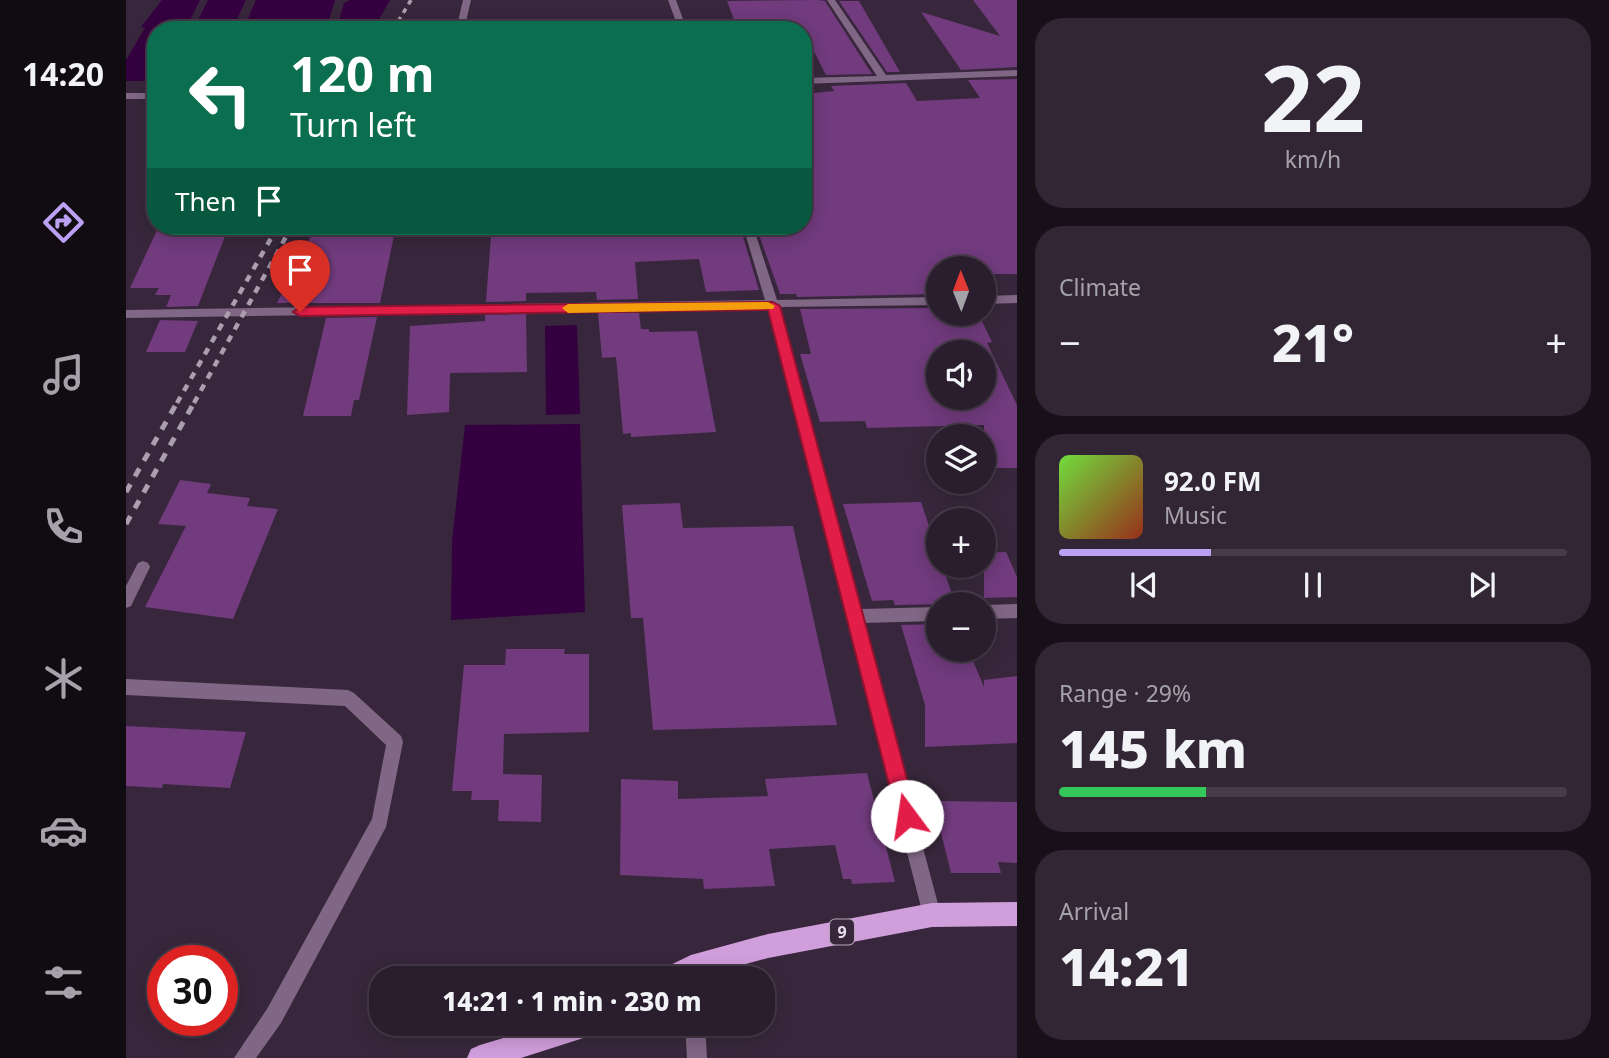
<!DOCTYPE html>
<meta charset="utf-8">
<style>
:root{--surface:#2a1d2d;--page:#322635;--text:#f1f3f6;--muted:#a5a2aa;--line:#463b49;--accent:#bca0f2}
body{margin:0;font-family:"Noto Sans",sans-serif;background:var(--page);color:var(--text);height:100vh;display:flex;flex-direction:column;font-size:26px;white-space:nowrap}
*{box-sizing:border-box;margin:0}
p{font-size:23px;color:var(--muted)}
.icon{flex:none;width:38px;height:38px;fill:none;stroke:currentColor;stroke-width:2;stroke-linecap:round;stroke-linejoin:round}
.map{position:relative;flex:1;overflow:hidden}
.details{display:flex;flex-direction:column;gap:18px;padding:18px;background:#171019;width:592px}
.details>*{flex:none}
.hud{position:absolute;left:21px;top:21px;width:665px;height:214px;border-radius:28px;box-shadow:0 4px 18px #0003,0 0 0 2px var(--line);background:#0b6e4f;color:#fff;overflow:hidden}
.needle{width:46px;rotate:359deg}
.tools{position:absolute;left:800px;top:256px;display:grid;gap:14px}
.tools a{display:grid;place-items:center;width:70px;height:70px;border-radius:50%;background:var(--surface);box-shadow:0 4px 18px #0003,0 0 0 2px var(--line);font-size:35px}
.speed{position:absolute;left:21px;top:945px;display:flex;gap:14px;font-size:35px;font-weight:700;text-align:center}
.speed>*{display:grid;place-content:center;width:91px;height:91px;border-radius:50%;background:var(--surface);box-shadow:0 4px 18px #0003,0 0 0 2px var(--line);line-height:1}
.speed .limit{border:10px solid #d22;background:#fff;color:#111}
.pin{position:absolute;display:grid;place-items:center;width:60px;height:60px;color:#fff;margin:-72px -30px;border-radius:50% 50% 50% 0;rotate:-45deg;box-shadow:0 0 7px #0007}
.pin .icon{rotate:45deg}
.me{position:absolute;width:77px;margin:-38px;rotate:346deg;stroke-linejoin:round;filter:drop-shadow(0 0 5px #0008)}
.turn{display:flex;align-items:center;gap:24px;height:147px;padding:0 28px;font-size:32px}
.turn .icon{width:91px;height:91px;stroke-width:2.5}
.turn b{display:block;font-size:49px;line-height:60px}
.then{display:flex;align-items:center;height:66px;padding:0 28px;background:#0003;gap:14px;font-size:26px}
.big{font-size:52px;font-weight:800;line-height:1.1}
.details .widget{flex:1;display:flex;flex-direction:column;justify-content:center;gap:10px;min-width:0;padding:0 24px;border-radius:28px;background:var(--page)}
.details .dial{align-items:center;gap:0}
.dial b{font-size:91px;line-height:1}
.song{display:flex;align-items:center;gap:21px}
.cover{width:84px;height:84px;border-radius:10px;background:linear-gradient(135deg,hsl(100 70% 55%),hsl(10 70% 35%))}
.played{height:7px;border-radius:4px;background:linear-gradient(90deg,var(--accent) 30%,var(--line) 30%)}
.keys{display:flex;justify-content:space-around;direction:ltr}
.heat{display:flex;justify-content:space-between;align-items:center;font-size:38px;direction:ltr}
.charge{height:10px;border-radius:5px;background:linear-gradient(90deg,#34c759 29%,var(--line) 0)}
.trip{position:absolute;left:243px;top:966px;width:406px;height:70px;border-radius:28px;background:var(--surface);box-shadow:0 4px 18px #0003,0 0 0 2px var(--line);font-weight:800;line-height:70px;text-align:center}
main{display:flex;flex:1;min-height:0}
.menu{display:flex;flex-direction:column;width:126px;justify-content:space-around;align-items:center;background:#110c12;color:var(--muted)}
.menu .icon{width:49px;height:49px}
.menu .current{color:var(--accent)}
.menu b{font-size:32px;color:var(--text)}
.map>svg:first-child{display:block}
</style>
<main>
<nav class="menu">
<b>14:20</b>
<svg class="icon current" aria-label="directions" viewBox="0 0 24 24"><path d="M12 3l9 9-9 9-9-9zM9 14v-3h6M13 9l2 2-2 2"/></svg>
<svg class="icon" aria-label="music" viewBox="0 0 24 24"><path d="M9 18V5l10-2v13"/><circle cx="6" cy="18" r="3"/><circle cx="16" cy="16" r="3"/></svg>
<svg class="icon" aria-label="phone" viewBox="0 0 24 24"><path d="M5 4h4l2 5-3 2q2 4 5 5l2-3 5 2v4C11 20 4 13 5 4z"/></svg>
<svg class="icon" aria-label="climate" viewBox="0 0 24 24"><path d="M12 3v18M4 7l16 10M4 17L20 7"/></svg>
<svg class="icon" aria-label="car" viewBox="0 0 24 24"><path d="M5 17H2v-5l4-1 3-4h7l3 4 3 1v5h-3M9 17h6M6 11h13"/><circle cx="7" cy="17" r="2"/><circle cx="17" cy="17" r="2"/></svg>
<svg class="icon" aria-label="filters" viewBox="0 0 24 24"><path d="M4 7h16M4 17h16"/><circle cx="9" cy="7" r="2"/><circle cx="15" cy="17" r="2"/></svg>
</nav>
<div class="map">
<svg width="892" height="1058" viewBox="0 0 892 1058">
<rect width="100%" height="100%" fill="#38273c"/>
<!-- water -->
<path fill="#350040" d="M36,0h38l-15,30h-29v51h-30v-21l19,-32 -4,-1z
M82,0h38l-14,30h-39z
M130,0h79l-9,30h-83z
M224,0h40l-17,30h-37l8,-27z
M451,325l3,89 -34,1 -1,-89z
M454,424l5,188 -134,8 1,-79 13,-116z"/>
<!-- building -->
<path fill="#713b7d" fill-rule="evenodd" d="M692,0l7,1 47,73 -46,1 -23,-45h-65l-11,-29z
M847,0h45v67l-57,3 -40,-58 79,24z
M713,1h20l41,71h-13z
M892,79v195h-34v-6h-46v26l-141,3 -1,-3h-16l-23,-65 46,-2v-133l31,-3 -3,-5 75,-3 11,18 63,-3 -12,-18z
M33,226h70l-31,80 -32,1 5,-12h-16l4,-7h-29z
M190,226h80l-16,77h-103z
M563,226h42l5,4h5l18,60 -53,2 -7,-33 -64,3 3,37 -41,1 -1,-8 -70,1v8l-40,1 5,-66 200,-1z
M812,308v5h40l14,29 -5,1 31,64v61h-23l-2,-3h-9v-40l-117,3 -2,-7 -45,1 -20,-68h11l-11,-45zM812,352h46v45h-46z
M472,313h41l2,16h8v3l48,-1 19,101 -85,5v-4l-8,1 -7,-77 -14,1z
M400,314l1,58 -77,1 -1,39 -42,3 3,-89 75,-5v-6z
M251,317l-18,83h-5l-3,16h-48l23,-98z
M34,320l38,1 -13,31h-39z
M54,480l31,4 -4,9 43,5 -3,8 31,3 -45,110 -88,-12 41,-81 -28,-2z
M795,502l17,51v12h4l12,35h-4l1,4 -56,1 -2,-5 -21,1 -29,-97z
M554,503l3,25 110,-2 44,199 -184,5 -10,-112h-12l-9,-113z
M880,552l12,27v18l-34,1v-45z
M812,624v25h30l16,38v-7l34,-4v67l-93,4v-42l-24,-80z
M380,649h59l-1,5h25v78l-85,2 -1,40 39,1 -1,47 -43,-1 1,-21h-28l1,-9h-20l12,-126h41z
M0,726l120,6 -16,56 -67,-4 -1,4 -36,-2z
M741,773l28,109 -43,2 -1,-5h-8l-8,-34 -66,4 6,37 -71,3 -1,-10 -83,-4 1,-96 57,2v18l90,-3 -3,-17z
M807,801l85,1v61l-20,-1 3,11h-50z"/>
<g fill="none" stroke-linecap="round" stroke-linejoin="round">
<!-- street -->
<path fill="#806785" fill-rule="evenodd" d="M337,0h8l-7,30h-8z
M542,0h8l11,30h-8z
M701,0h8l51,75 132,-5v6l-215,8v-6l74,-2z
M0,93h30v6h-30z
M617,226h10l24,74 161,-3v8l-159,2 81,302 78,-2v14l-75,2 78,292 -2,7 -7,2 -7,-2 -2,-7 -155,-607 -642,10v-8l639,-10z
M892,295v8l-34,1v-8z
M17,561l5,2 2,4 -19,39 -5,2v-22l12,-23z
M892,604v14l-34,1v-14z
M0,679l222,11 6,3 47,43 2,6 -17,85 -105,196 -25,35h-22l33,-49 105,-190 14,-74 -41,-39 -219,-11z
M559,1024h20l2,34h-20z"/>
<!-- primary -->
<path fill="#d19edc" fill-rule="evenodd" d="M892,902v24l-86,1 -164,31 -73,20h-36l3,-9 29,-14 77,-21 164,-31z
M424,1024h52l-3,9 -78,25h-54l4,-9 9,-4z"/>
<!-- rail-far2 -->
<path stroke="#ab9eae" stroke-width="3.5" stroke-dasharray="5 5" stroke-linecap="butt" d="M267,30l18,-30"/>
<!-- rail-far1 -->
<path stroke="#ab9eae" stroke-width="4.5" stroke-dasharray="7 7" stroke-linecap="butt" d="M51,403l101,-177
M68,403l98,-177"/>
<!-- rail -->
<path stroke="#ab9eae" stroke-width="5" stroke-dasharray="9 9" stroke-linecap="butt" d="M0,492l52,-91
M0,524l69,-123"/>
</g>
<!-- route -->
<path fill="#e11d48" stroke="#92132f" stroke-width="2" d="M647,302l7,4 137,510 -3,7 -7,2 -7,-2 -3,-7 -129,-506 -468,6 -7,-4 7,-5z"/>
<!-- slow -->
<path fill="#f59e0b" d="M642,302l7,4 -2,3 -205,4 -6,-5 6,-4z"/>
<g text-anchor="middle" dominant-baseline="central" stroke-width="7" stroke-linejoin="round" paint-order="stroke">
<!-- shield labels -->
<rect fill="#38273c" stroke="#b5a7b7" stroke-width="2" x="704" y="919.5" width="24" height="25" rx="5"/>
<g font-size="16" font-weight="bold" fill="#eadeec">
<text x="716" y="932">9</text>
</g>
</g>
</svg>
<div class="tools">
<a><svg class="needle" viewBox="-14 -14 28 28"><path d="M0-13l5 13h-10z" fill="#e53935"/><path d="M0 13l5-13h-10z" fill="#a5a2aa"/></svg></a>
<a><svg class="icon" aria-label="sound" viewBox="0 0 24 24"><path d="M4 9h4l5-4v14l-5-4H4zM17 9q2 3 0 6"/></svg></a>
<a><svg class="icon" aria-label="layers" viewBox="0 0 24 24"><path d="M12 4l9 5-9 5-9-5zM3 14l9 5 9-5"/></svg></a>
<a>+</a>
<a>−</a>
</div>
<div class="speed"><div class="limit">30</div></div>
<div class="pin" style="left:174px;top:312px;background:#d93025"><svg class="icon" aria-label="arrive" viewBox="0 0 24 24"><path d="M6 21V4h12l-3 4 3 4H6"/></svg></div>
<svg class="me" style="left:781px;top:816px" viewBox="-20 -20 40 40"><circle r="19" fill="#fff"/><path d="M0-13L10 11 0 6-10 11z" fill="#e11d48"/></svg>
<div class="trip">14:21 · 1 min · 230 m</div>
<div class="hud">
<div class="turn"><svg class="icon" aria-label="left" viewBox="0 0 24 24"><path d="M17 20v-9H6M10 6l-5 5 5 5"/></svg><div><b>120 m</b>Turn left</div></div>
<div class="then">Then<svg class="icon" aria-label="arrive" viewBox="0 0 24 24"><path d="M6 21V4h12l-3 4 3 4H6"/></svg></div>
</div>
</div>
<section class="details">
<div class="widget dial"><b>22</b><p>km/h</p></div>
<div class="widget"><p>Climate</p>
<div class="heat"><a>−</a><b class="big">21°</b><a>+</a></div>
</div>
<div class="widget">
<div class="song"><i class="cover"></i><div><b>92.0 FM</b><p>Music</p></div></div>
<div class="played"></div>
<div class="keys"><svg class="icon" aria-label="previous" viewBox="0 0 24 24"><path d="M18 5L8 12l10 7zM5 5v14"/></svg><svg class="icon" aria-label="pause" viewBox="0 0 24 24"><path d="M8 5v14M16 5v14"/></svg><svg class="icon" aria-label="next" viewBox="0 0 24 24"><path d="M6 5l10 7-10 7zM19 5v14"/></svg></div>
</div>
<div class="widget"><p>Range · 29%</p><b class="big">145 km</b><div class="charge"></div></div>
<div class="widget"><p>Arrival</p><b class="big">14:21</b></div>
</section>
</main>
